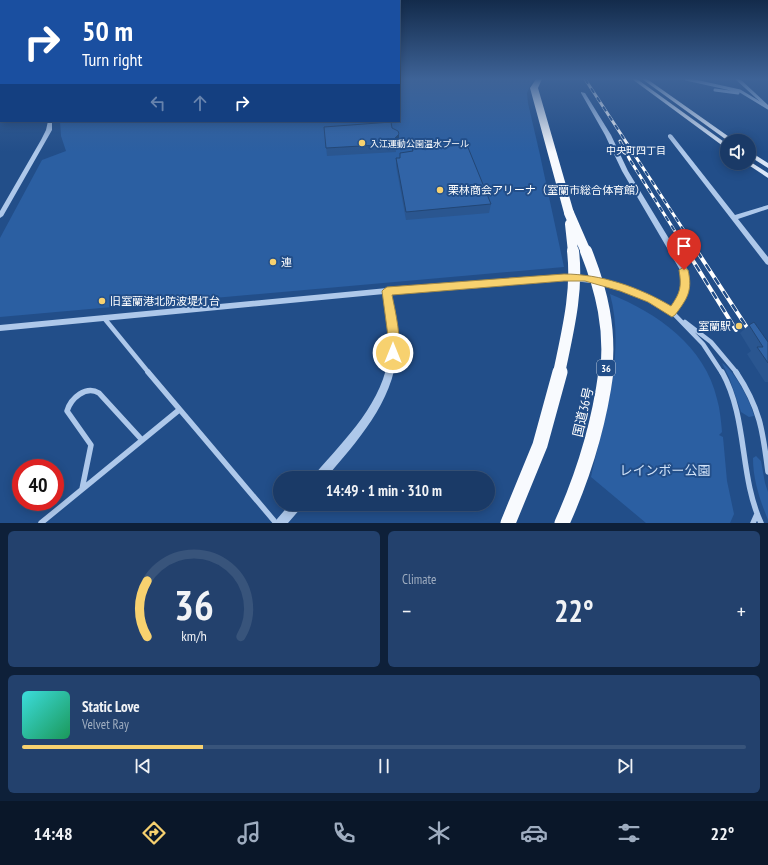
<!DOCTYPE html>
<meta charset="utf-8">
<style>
:root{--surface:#1a3a67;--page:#23416d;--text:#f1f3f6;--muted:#9fadc0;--line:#38547b;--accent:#f7d16f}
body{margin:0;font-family:"PT Sans Narrow","Noto Sans JP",sans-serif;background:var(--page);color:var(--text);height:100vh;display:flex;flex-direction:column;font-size:15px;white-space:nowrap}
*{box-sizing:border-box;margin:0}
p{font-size:13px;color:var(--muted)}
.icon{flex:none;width:22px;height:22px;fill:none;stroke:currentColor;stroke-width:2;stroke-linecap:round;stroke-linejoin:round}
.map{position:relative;height:523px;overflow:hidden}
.sheet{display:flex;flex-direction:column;gap:8px;padding:8px;background:#0e2039;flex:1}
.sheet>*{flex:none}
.hud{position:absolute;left:0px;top:0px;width:400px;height:122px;box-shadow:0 2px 10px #0003,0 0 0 1px var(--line);background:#1a4fa0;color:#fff;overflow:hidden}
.fabs{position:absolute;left:720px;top:134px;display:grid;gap:8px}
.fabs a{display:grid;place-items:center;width:36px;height:36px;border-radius:50%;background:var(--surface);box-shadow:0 2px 10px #0003,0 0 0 1px var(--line);font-size:20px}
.speed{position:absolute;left:12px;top:459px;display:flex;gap:8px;font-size:20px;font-weight:700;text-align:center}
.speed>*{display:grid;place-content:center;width:52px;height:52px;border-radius:50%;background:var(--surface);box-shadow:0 2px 10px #0003,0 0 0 1px var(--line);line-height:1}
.speed .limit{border:6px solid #d22;background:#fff;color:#111}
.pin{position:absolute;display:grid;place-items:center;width:34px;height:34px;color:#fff;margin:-41px -17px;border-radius:50% 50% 50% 0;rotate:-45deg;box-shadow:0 0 4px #0007}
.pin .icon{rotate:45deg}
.me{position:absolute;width:44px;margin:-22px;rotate:0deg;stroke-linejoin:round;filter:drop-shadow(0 0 3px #0008)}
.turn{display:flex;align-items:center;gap:14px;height:84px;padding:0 16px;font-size:18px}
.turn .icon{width:52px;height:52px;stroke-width:2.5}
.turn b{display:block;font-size:28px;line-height:34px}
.lanes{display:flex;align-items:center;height:38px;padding:0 16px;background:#0003;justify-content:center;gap:20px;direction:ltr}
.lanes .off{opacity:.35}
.big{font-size:30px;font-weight:700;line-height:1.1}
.sheet .tile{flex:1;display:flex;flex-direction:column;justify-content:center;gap:6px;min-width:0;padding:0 14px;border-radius:6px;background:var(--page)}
.sheet .dial{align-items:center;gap:0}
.dial svg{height:104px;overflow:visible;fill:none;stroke:var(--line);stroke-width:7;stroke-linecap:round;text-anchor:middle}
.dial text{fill:var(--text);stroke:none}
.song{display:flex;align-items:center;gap:12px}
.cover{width:48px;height:48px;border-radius:6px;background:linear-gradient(135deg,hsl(180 70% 55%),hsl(150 70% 35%))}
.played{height:4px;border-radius:2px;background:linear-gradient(90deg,var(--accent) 25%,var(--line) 25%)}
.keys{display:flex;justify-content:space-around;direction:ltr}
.heat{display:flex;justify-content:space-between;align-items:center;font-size:22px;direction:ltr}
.sheet .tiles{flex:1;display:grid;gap:8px;grid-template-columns:1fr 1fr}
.tile:last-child{grid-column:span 2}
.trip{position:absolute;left:273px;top:471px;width:222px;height:40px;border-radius:20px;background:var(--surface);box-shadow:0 2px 10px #0003,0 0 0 1px var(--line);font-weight:700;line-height:40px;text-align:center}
.dock{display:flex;height:64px;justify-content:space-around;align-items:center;background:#0a1729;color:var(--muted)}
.dock .icon{width:28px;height:28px}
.dock .on{color:var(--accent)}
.dock b{font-size:18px;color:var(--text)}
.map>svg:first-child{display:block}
</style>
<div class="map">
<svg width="768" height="523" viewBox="0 0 768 523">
<rect width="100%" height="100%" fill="#224e89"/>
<!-- green -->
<path fill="#2b5fa2" d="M399,79h134l-6,14 1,10 12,52 24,112 -564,50v-79l42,-78 24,-9 -5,-15 -1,-15h258l8,2 -3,-2h76z
M610,294c47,19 95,52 107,105 3,10 4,22 5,33l-3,3 4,2 4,44 7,33 -4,9h-84l-55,-46c13,-59 35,-124 19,-183z
M722,363c12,7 29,39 32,53l-5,1 -8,-5 -12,-35z
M756,456l5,5 4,22 3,9v28c-8,-20 -15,-40 -15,-62z"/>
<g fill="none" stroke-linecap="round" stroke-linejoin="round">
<!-- minor-far2 -->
<path stroke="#aec8ea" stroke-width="3" d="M686,79l54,12 28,17
M715,90l23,3"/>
<!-- minor-far1 -->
<path stroke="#aec8ea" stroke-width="4.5" d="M672,312l31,32 19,29
M104,318l45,55
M685,322l26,20 26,31"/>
<!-- minor -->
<path stroke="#aec8ea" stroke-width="5.5" d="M148,372l128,151
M722,372c26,47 17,103 39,151
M736,372c24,36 27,59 32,100
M82,489l9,-44 -24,-34c4,-13 19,-26 32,-18l43,47
M41,523l138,-113
M753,523l4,-9"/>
<!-- tertiary -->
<path fill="#aec8ea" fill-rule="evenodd" d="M735,79h5l28,26v4z
M581,92l4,1 26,42 17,36 60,99c2,14 0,24 -7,35 -3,4 -5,8 -9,10 -10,-4 -20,-11 -30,-16 -25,-12 -50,-18 -78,-18l-173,13c3,19 8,38 6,58 -4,51 -40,89 -71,126h-12l1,-4c31,-36 69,-72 74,-121 2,-20 -2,-40 -5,-59l-384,37v-6l387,-37 177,-13c40,1 72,13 107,32 9,-12 12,-22 9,-37l-58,-99 -17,-36 -24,-42z
M48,121h4v9l-49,86 -3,2v-7l41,-71 5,-10z
M670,134l2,1 63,80 33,-10v4l-30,10 30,38v8l-2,-1 -98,-127v-2z
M290,504h12l-1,4 -13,15h-12l1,-4z"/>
<!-- secondary -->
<path fill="#d9e6f8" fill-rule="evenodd" d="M632,79h5l90,65v5z
M642,79h5l88,62h-7z
M749,151l19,12v5l-19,-12z
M749,161l19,12v5l-21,-14 -1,-1h3z"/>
<!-- trunk -->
<path fill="#f8fafe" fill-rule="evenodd" d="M536,79h6l-4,9 36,125 -5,3 -5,-3 -34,-125z"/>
<defs>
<path id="rail-far1" d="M585,79l113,173
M620,141l10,19 58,92"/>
<path id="rail" d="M687,251l49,79
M697,251l53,81"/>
</defs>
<!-- rail-far1 casing -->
<use href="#rail-far1" stroke="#fff" stroke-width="3"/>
<!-- rail casing -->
<use href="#rail" stroke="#fff" stroke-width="4"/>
<!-- rail-far1 -->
<use href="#rail-far1" stroke="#224e89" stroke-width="2" stroke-dasharray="5.5" stroke-linecap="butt"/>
<!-- rail -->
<use href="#rail" stroke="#224e89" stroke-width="2.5" stroke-dasharray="8" stroke-linecap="butt"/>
<!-- trunk-bridge-far2 -->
<path stroke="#f8fafe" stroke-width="10" d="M569,213l17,39
M570,224l3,28"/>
<!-- trunk-bridge-far1 -->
<path stroke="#f8fafe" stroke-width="12" d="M586,251c16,40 25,79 20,122
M559,373c8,-39 19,-81 14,-122"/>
<!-- trunk-bridge -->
<path stroke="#f8fafe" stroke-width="15" d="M508,523l32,-78 20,-73
M562,523c22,-49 37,-98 44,-151"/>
</g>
<!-- wall -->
<path fill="#2a5690" d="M324,127l68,1 7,15 -3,2v7l-69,4z
M412,148l79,56 -2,9 -83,7 -10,-54v-8h4l12,-7z
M749,325l19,17v40h-3l-18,-28 4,-3 -11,-18z"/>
<!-- shaded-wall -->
<path fill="#224675" d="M399,134v9l-3,2 -1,-7z"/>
<!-- building -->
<path fill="#3164a7" stroke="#224675" d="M391,122l1,6 6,3 1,3 -4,4 1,6 -70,4 -2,-21z
M467,145l24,59 -85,8 -10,-54h4v-5l13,-2 -1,-3z
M754,322l14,20v21l-11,-16h6l-14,-22z"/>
<!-- sky -->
<linearGradient id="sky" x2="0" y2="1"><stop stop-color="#132b4b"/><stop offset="0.52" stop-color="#3e6397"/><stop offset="1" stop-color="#3e6397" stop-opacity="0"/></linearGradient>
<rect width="768" height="152" fill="url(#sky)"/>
<!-- route -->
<path fill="#f7d16f" stroke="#a18848" d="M684,267l4,3c5,21 -1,29 -13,45l-3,2 -24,-15 -28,-11 -35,-10h-21l-172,14c3,15 11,48 5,62l-4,1 -4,-1 -2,-4 1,-17 -6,-45 2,-2 3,-2 177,-13c37,0 75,13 107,32 9,-13 11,-19 8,-36z"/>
<!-- markers -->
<g fill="#f7d16f" stroke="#224e89" stroke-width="1.5">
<circle cx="362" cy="143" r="4"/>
<circle cx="440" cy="190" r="4"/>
<circle cx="273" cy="262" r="4"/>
<circle cx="102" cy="301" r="4"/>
<circle cx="739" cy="326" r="4"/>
</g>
<g text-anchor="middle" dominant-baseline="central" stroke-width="4" stroke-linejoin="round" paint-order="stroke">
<!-- far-poi labels -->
<g font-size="9" fill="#fff" stroke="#224e89" text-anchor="start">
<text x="370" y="143">入江運動公園温水プール</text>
</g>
<!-- far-neighbourhood labels -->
<g font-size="10" fill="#fff" stroke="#224e89">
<text x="636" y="150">中央町四丁目</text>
</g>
<!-- shield labels -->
<rect fill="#224e89" stroke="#bdcadc" stroke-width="1" x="597" y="360" width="18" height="16" rx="3"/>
<g font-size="10" font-weight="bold" fill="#fff">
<text x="606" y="368">36</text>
</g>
<!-- poi labels -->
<g font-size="11" fill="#fff" stroke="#224e89" text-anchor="start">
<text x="448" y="190">栗林商会アリーナ（室蘭市総合体育館）</text>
<text x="281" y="262">連</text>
<text x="110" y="301">旧室蘭港北防波堤灯台</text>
<text x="731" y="326" text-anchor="end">室蘭駅</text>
</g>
<!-- near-street labels -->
<g font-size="13" fill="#fff" stroke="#224e89">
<text transform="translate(583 412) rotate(-77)">国道36号</text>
</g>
<!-- near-park labels -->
<g font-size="13" fill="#d2e3f8" stroke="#224e89">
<text x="665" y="470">レインボー公園</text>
</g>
</g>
</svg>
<div class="fabs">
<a><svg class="icon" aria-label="sound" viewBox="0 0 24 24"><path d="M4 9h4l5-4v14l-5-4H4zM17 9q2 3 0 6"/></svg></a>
</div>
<div class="speed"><div class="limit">40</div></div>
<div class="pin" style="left:684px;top:270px;background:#d93025"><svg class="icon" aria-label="arrive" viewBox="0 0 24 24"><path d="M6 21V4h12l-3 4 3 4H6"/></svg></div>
<svg class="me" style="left:393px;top:353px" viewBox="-20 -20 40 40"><circle r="17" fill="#f7d16f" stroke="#fff" stroke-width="3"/><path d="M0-11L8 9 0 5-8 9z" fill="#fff"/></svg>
<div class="trip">14:49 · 1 min · 310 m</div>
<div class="hud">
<div class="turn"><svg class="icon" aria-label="right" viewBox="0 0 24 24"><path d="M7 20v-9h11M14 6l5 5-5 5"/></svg><div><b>50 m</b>Turn right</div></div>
<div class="lanes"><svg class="icon off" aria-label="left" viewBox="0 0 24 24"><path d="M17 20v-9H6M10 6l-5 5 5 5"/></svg><svg class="icon off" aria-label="ahead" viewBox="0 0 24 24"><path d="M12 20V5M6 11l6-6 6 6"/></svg><svg class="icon" aria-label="right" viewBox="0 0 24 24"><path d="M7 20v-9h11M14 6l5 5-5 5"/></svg></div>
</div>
</div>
<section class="sheet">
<div class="tiles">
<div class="tile dial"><svg viewBox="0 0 100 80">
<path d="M14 69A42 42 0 1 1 86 69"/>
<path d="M14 69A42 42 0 0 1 14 26" stroke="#f7d16f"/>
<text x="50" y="56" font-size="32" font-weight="700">36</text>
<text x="50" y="72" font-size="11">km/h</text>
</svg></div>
<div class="tile"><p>Climate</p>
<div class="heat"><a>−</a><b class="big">22°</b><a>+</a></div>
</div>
<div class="tile">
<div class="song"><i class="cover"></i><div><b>Static Love</b><p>Velvet Ray</p></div></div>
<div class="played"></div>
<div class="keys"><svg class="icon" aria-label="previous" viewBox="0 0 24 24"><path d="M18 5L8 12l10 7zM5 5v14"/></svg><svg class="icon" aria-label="pause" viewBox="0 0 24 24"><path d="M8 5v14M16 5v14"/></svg><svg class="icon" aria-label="next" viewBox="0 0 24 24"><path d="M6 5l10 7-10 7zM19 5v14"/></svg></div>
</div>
</div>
</section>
<nav class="dock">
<b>14:48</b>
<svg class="icon on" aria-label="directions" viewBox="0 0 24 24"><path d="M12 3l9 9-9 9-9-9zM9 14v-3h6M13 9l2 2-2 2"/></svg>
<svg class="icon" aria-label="music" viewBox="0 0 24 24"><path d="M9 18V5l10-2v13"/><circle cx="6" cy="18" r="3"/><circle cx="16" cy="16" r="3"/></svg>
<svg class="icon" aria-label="phone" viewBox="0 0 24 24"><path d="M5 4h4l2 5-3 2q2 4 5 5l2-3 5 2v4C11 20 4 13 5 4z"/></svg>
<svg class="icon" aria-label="climate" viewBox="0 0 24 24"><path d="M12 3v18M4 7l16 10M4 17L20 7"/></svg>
<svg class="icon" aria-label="car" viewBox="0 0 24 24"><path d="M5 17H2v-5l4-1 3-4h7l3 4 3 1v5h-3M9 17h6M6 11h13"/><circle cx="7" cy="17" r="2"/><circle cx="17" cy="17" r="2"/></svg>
<svg class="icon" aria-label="filters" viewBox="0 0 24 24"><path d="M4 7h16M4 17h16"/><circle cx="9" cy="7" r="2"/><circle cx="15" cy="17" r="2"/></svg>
<b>22°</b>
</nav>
